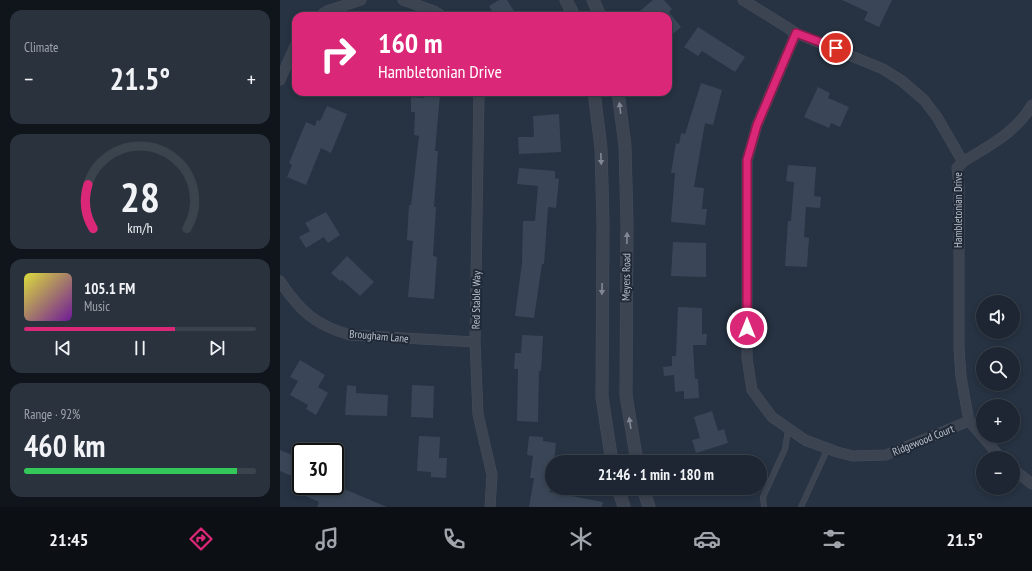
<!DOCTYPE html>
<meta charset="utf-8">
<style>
:root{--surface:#1d2632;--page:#2a323e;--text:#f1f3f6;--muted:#a0a5ac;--line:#3b434d;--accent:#db2777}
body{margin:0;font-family:"PT Sans Narrow",sans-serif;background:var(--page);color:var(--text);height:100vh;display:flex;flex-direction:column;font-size:15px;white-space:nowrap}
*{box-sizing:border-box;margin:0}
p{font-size:13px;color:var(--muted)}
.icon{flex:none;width:22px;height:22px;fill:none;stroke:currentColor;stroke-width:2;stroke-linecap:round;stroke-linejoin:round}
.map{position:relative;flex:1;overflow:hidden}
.sheet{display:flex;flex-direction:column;gap:10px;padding:10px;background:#10151c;width:280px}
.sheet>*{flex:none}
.top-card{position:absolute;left:12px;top:12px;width:380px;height:84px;border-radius:12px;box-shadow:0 2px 6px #0003,0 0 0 1px var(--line);background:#db2777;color:#fff;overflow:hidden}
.fabs{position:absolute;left:696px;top:295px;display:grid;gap:8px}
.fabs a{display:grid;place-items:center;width:44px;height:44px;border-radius:50%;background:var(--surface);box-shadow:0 2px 6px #0003,0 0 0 1px var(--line);font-size:20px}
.speed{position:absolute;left:12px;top:443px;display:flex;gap:8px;font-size:20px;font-weight:700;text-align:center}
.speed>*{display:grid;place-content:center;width:52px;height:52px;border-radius:50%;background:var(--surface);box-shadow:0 2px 6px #0003,0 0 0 1px var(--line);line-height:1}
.speed .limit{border:2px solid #111;border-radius:6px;background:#fff;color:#111}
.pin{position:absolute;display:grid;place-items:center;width:34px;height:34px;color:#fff;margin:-17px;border:2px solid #fff;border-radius:50%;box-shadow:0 1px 4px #0007}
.me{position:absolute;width:44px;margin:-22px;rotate:0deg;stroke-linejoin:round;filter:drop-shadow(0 0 3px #0008)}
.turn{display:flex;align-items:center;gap:14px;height:84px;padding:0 20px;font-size:18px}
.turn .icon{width:52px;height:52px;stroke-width:2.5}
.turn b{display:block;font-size:28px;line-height:34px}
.big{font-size:30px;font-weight:700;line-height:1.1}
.sheet .card{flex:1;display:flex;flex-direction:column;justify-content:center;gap:6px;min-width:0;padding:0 14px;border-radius:12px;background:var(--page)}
.sheet .dial{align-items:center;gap:0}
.dial svg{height:104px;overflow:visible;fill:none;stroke:var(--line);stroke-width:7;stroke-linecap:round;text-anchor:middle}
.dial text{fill:var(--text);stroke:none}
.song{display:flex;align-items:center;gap:12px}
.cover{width:48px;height:48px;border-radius:6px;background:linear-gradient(135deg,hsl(60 70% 55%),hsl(280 70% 35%))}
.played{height:4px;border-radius:2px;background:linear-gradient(90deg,var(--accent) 65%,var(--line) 65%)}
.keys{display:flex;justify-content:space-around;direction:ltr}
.heat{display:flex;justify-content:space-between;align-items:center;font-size:22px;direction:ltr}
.charge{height:6px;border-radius:3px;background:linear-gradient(90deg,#34c759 92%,var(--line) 0)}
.trip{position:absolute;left:265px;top:455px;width:222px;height:40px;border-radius:20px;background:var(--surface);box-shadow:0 2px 6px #0003,0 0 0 1px var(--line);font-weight:700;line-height:40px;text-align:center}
.menu{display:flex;height:64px;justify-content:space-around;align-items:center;background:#0c0f14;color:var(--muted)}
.menu .icon{width:28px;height:28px}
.menu .active{color:var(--accent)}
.menu b{font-size:18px;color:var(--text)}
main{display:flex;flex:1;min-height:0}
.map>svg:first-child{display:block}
</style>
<main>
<section class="sheet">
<div class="card"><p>Climate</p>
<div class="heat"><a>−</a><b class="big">21.5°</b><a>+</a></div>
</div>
<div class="card dial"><svg viewBox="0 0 100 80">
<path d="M14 69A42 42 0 1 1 86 69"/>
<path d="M14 69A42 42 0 0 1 10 35" stroke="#db2777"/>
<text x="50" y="56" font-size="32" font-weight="700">28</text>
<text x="50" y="72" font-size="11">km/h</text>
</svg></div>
<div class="card">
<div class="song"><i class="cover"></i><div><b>105.1 FM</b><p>Music</p></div></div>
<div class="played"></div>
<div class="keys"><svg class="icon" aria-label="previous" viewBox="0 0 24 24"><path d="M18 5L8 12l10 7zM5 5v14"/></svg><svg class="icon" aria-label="pause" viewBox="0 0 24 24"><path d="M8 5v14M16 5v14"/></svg><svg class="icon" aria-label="next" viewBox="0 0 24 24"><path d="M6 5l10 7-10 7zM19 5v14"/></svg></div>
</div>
<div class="card"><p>Range · 92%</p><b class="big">460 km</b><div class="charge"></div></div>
</section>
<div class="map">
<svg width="752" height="507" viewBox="0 0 752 507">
<rect width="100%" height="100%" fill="#273242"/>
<!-- building -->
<path fill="#3a4657" d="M219,0h8l10,16h-22l-6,-10z
M373,0h11l8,9 -3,3 12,15 -13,11v-22h-34z
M562,0h50l-13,27 -15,-7 4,-8z
M418,27l47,30 -10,15 -33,-21 -4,5 -14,-9z
M421,83l21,7 -9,35 -8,-2 -11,64 10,1 -2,21h5l-2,16 -34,-3 4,-49h-4l5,-30 3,1 2,-11 4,1z
M538,87l12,6 -2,5 21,9 -9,20 -9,-4 -2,5 -25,-11z
M145,93l15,1 -5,57h3l-4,56h2l-3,49 4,1 -3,42 -26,-2 5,-56 -6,-1 2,-35h2l8,-69 -5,-1 1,-23h-4v-15l13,1z
M47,106l20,8 -16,39 -10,-5 -15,37 -19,-8 5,-12 -3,-2 17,-41 9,4 2,-6 3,1z
M279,114l2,38 -42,2 -1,-17h16l-1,-21z
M508,165l28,2 -2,29 7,1 -1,11 -14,-1 -2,30 5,1 -2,29 -22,-1 3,-45h3l3,-39 -8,-1z
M239,168l36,3v7l4,1 -3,29 -8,-1 -4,57h-2l-8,54 -19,-2 7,-53 1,-42h12l3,-35 -21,-2z
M46,212l14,23 -12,8 -4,-6 -18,11 -7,-11 11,-6 -5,-8z
M393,242l33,1v34l-35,-1z
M67,256l27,26 -14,14 -18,-16 -2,1 -9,-8z
M398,307l24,1v26h5l-1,11h-13l2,34h3l1,19 -15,1v-8l-9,1 -1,-17 -10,1 -1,-9 9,-1v-10h4z
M242,335l21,1 -2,35h-2l-1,51 -21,-1 1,-52h-4l1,-16h6z
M20,360l25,15 -7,12 10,6 -12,22 -10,-6 2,-4 -18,-10 8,-14 -8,-4z
M67,385l9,1v7l32,2 -1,21 -42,-1z
M132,385l22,1 -1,32 -22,-1z
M432,411l6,20 6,-2 4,14 -32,10 -4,-13 8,-2 -6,-21z
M139,436l21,1 -1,21h8l-1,20 -15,-1v-5l-14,-1z
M249,436l14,1v4l13,2 -2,19h-2l-2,30 53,10 -1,5h-73l5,-29h-4l3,-22 -6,-1z
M0,450l20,8 -8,18 -12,-5z
M22,486h35l50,21h-70l2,-5 -20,-9z"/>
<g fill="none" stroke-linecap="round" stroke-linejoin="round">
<defs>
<path id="service" d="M484,507l-1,-10 22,-48 3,-19
M521,507l27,-59"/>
<path id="minor" d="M123,0l31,11 8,5
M463,0l53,33 -39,92 -10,36v197l5,32 20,27 33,23 32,12 16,4 33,-1 83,-34
M40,16l7,-5 34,-11
M511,31l92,38 19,12 22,19 13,17 26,45
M0,80l16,-36
M199,92l-4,250 3,72 14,61 -2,32
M0,281c20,30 35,44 70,54l125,7
M721,458l-32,-37 -8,-44 -2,-29v-163l-2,-17 6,-6c25,-16 54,-30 69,-57
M733,469l19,15"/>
<path id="tertiary" d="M286,0l8,16
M313,0l7,16
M314,92l7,56 2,75 -1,174 10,65
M338,92l7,54 2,77 -1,172 11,67
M338,488l6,19
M363,488l6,19"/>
</defs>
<!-- service casing -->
<use href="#service" stroke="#454d5b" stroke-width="6"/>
<!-- minor casing -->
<use href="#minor" stroke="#454d5b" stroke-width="11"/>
<!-- tertiary casing -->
<use href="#tertiary" stroke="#454d5b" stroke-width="13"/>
<!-- service -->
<use href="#service" stroke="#3c4451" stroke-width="5"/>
<!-- minor -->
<use href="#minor" stroke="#3c4451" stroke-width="10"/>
<!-- tertiary -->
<use href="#tertiary" stroke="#3c4451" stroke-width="12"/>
</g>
<!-- one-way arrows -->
<defs><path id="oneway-solid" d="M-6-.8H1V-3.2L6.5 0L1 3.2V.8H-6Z"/></defs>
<g fill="#818894">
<use href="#oneway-solid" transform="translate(340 108) rotate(-97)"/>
<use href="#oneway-solid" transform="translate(321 159) rotate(88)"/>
<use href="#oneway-solid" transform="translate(347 238) rotate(-89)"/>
<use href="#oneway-solid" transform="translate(322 289) rotate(91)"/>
<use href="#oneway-solid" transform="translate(350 423) rotate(-99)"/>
</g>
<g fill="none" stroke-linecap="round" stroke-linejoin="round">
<defs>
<path id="route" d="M467,328v-168l10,-35 39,-92 40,15"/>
</defs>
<!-- route casing -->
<use href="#route" stroke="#8e194d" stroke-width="10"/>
<!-- route -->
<use href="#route" stroke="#db2777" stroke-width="7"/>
</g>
<g text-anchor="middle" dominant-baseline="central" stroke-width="4" stroke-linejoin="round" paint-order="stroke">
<!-- street labels -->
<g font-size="11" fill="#b9c0cb" stroke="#202937">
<text transform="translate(678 210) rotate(-90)">Hambletonian Drive</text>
<text transform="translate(346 277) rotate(-89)">Meyers Road</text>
<text transform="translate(196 300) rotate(-89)">Red Stable Way</text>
<text transform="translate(99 336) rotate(5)">Brougham Lane</text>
<text transform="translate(643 440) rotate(-22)">Ridgewood Court</text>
</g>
</g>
</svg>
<div class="fabs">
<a><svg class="icon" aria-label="sound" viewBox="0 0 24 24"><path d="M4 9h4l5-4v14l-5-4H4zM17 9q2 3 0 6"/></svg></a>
<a><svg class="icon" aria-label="search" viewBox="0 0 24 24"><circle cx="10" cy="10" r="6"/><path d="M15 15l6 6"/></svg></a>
<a>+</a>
<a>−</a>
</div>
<div class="speed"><div class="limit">30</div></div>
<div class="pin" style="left:556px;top:48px;background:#d93025"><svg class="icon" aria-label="arrive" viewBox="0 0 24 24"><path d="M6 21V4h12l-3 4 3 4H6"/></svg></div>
<svg class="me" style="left:467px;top:328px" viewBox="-20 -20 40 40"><circle r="17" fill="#db2777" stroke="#fff" stroke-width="3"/><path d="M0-11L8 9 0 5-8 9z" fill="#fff"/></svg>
<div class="trip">21:46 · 1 min · 180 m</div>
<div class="top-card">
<div class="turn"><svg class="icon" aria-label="right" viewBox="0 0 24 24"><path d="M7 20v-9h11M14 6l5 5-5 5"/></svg><div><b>160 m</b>Hambletonian Drive</div></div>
</div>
</div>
</main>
<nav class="menu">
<b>21:45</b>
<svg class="icon active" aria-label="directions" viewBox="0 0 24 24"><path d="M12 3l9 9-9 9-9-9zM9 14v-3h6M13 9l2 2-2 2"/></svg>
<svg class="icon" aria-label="music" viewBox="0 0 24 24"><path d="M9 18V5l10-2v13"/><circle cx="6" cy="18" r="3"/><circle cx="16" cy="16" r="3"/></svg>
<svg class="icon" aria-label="phone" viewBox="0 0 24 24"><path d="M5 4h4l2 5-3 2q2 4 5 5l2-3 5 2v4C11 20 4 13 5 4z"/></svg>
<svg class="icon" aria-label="climate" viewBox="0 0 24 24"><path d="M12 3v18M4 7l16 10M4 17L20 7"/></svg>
<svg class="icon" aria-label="car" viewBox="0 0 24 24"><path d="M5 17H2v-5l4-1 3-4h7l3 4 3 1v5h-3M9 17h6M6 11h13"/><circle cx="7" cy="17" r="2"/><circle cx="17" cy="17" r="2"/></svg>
<svg class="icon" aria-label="filters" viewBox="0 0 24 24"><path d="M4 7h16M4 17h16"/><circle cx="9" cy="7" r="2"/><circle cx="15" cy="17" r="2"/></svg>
<b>21.5°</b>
</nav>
